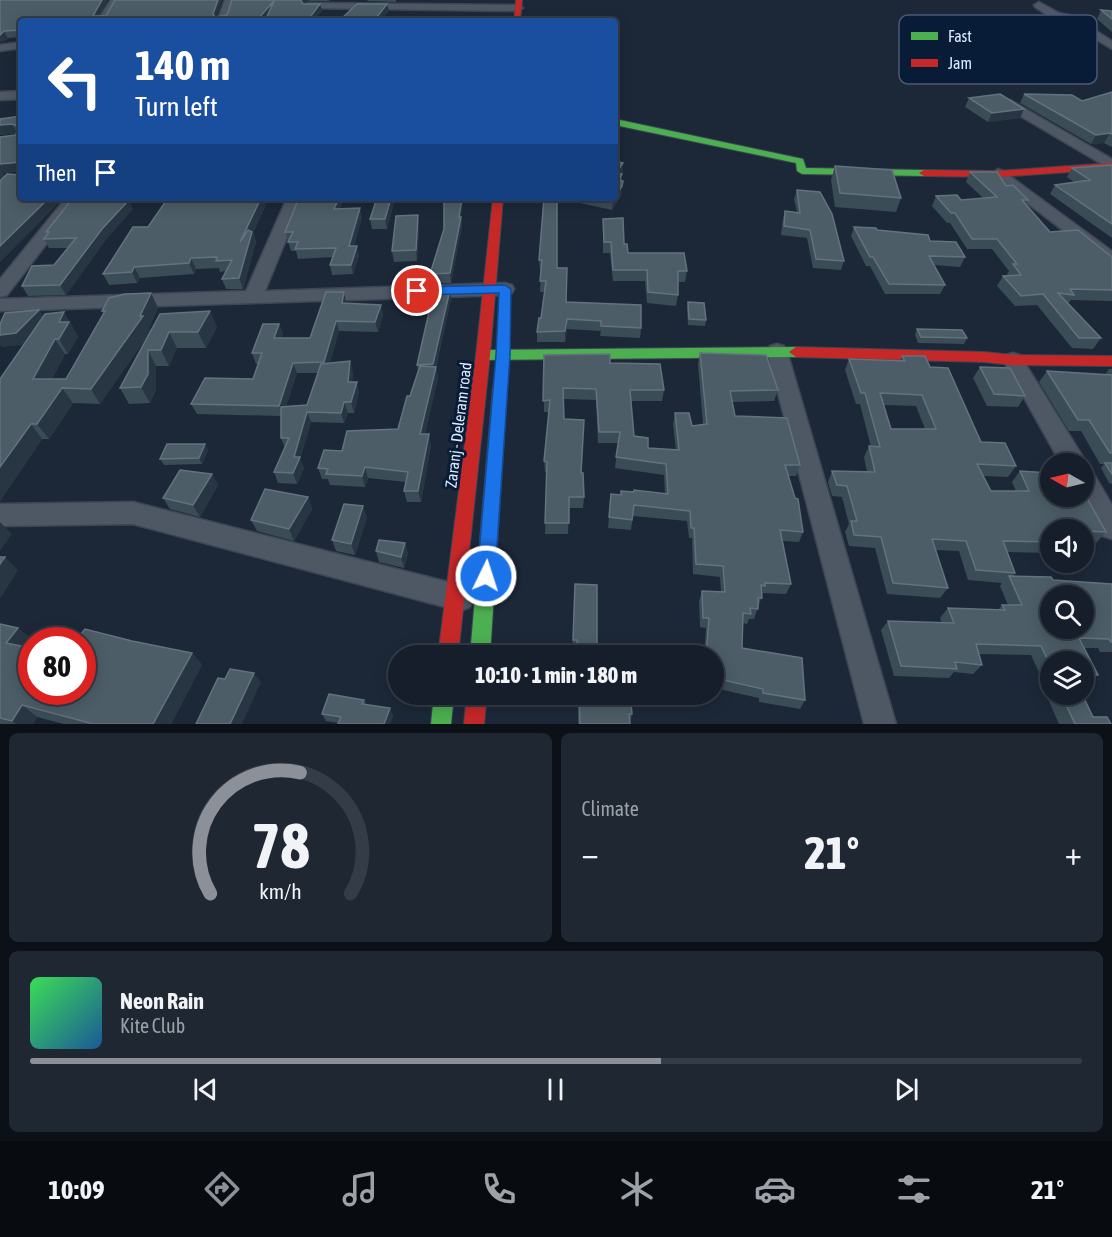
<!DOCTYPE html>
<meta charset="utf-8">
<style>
:root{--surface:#151e2a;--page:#1e2732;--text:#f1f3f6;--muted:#9da2a8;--line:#343c47;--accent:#8c9099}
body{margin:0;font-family:"Asap Condensed",sans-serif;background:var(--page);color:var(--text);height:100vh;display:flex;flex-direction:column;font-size:22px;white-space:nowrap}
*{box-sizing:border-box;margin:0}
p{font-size:20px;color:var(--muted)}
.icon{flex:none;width:33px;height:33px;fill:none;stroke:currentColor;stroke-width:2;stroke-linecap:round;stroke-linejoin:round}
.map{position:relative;height:724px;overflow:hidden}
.details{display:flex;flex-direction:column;gap:9px;padding:9px;background:#0c1017;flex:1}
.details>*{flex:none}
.banner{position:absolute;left:18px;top:18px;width:600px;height:183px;border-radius:6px;box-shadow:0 3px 15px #0003,0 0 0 2px var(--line);background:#1a4fa0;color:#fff;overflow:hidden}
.needle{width:39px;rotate:278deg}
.fabs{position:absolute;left:1040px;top:453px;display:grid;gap:12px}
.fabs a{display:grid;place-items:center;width:54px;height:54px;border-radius:50%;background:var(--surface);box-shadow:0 3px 15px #0003,0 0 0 2px var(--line);font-size:30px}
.speed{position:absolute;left:18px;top:627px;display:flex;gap:12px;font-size:30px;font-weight:700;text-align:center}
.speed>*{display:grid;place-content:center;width:78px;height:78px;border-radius:50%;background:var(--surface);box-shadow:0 3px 15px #0003,0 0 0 2px var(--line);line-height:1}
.speed .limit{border:9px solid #d22;background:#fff;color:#111}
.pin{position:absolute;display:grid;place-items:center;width:51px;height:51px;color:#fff;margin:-26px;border:3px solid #fff;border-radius:50%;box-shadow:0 2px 6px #0007}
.me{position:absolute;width:66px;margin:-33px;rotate:4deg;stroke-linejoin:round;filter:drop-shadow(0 0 4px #0008)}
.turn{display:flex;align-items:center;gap:21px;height:126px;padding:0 18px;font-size:27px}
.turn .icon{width:78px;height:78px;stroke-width:2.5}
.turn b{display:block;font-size:42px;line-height:51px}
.then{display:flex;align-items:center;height:57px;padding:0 18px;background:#0003;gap:12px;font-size:22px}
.big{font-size:45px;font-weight:800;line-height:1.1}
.details .tile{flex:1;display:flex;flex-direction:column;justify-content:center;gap:9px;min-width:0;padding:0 21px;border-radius:9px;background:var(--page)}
.details .dial{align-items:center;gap:0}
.dial svg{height:156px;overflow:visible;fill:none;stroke:var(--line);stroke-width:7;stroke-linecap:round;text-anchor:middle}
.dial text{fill:var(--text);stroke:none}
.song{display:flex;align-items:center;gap:18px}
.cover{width:72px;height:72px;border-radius:9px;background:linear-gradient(135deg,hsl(130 70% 55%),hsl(210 70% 35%))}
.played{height:6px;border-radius:3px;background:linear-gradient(90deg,var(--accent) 60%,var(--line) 60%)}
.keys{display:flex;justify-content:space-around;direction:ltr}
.heat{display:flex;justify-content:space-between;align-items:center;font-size:33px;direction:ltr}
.details .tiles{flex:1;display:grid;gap:9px;grid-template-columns:1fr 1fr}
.tile:last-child{grid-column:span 2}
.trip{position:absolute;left:388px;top:645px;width:336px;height:60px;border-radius:30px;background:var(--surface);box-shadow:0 3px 15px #0003,0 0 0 2px var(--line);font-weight:800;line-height:60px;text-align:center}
.tab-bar{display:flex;height:96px;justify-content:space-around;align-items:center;background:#080c11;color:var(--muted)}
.tab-bar .icon{width:42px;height:42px}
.tab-bar .on{color:var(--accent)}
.tab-bar b{font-size:27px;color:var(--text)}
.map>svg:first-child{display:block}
</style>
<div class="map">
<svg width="1112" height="724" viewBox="0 0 1112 724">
<rect width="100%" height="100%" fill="#1c2838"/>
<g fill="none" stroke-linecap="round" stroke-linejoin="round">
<defs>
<path id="street" d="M111,0h10l-14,21h-10z
M225,0h10l-8,21h-10z
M1039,2l20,11 14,3 39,25v8l-46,-28 -14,-3 -17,-11 -1,-2z
M309,3l209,2 5,3 -5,3 -213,-3 -1,-2z
M21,42v6l-21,3v-6z
M21,91v8l-21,1v-8z
M1010,100l102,59v11l-107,-63 -2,-3z
M998,169l5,2 109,80v13l-6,-1 -113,-86 -3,-3z
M66,198h16l-75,97 -7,2v-18z
M287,198h16l-38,93 240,-8 7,2 2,4 -2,4 -7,2 -505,16v-12l246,-8z
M777,344l7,2 3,5 109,373h-32l-97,-373 3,-5z
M1013,353l7,2 63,102 3,7 -2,4 8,3 20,34v34l-9,-3 -22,-40h2v-32h-22l-58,-104 3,-5z
M133,502l327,83 10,4 4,9 -4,9 -10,4 -327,-87 -133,2v-22z"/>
<path id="fast" d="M615,119l188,40 3,9 118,2 5,3 -5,3 -122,-2 -5,-3 -1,-8 -181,-38z
M796,347l7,5 -7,5 -313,3 -7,-5 7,-5z
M500,383l5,1 2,4 -17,268h-20l23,-268 2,-4z
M434,694h20l-3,30h-20z"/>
<path id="jam" d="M516,0h6l-2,21h-6z
M1112,163v6l-114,8 -74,-1 -5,-3 5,-3 74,1z
M493,198h10l-13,157 -32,301h-20l38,-301z
M796,347l188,5 29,3 99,1v10l-99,-1 -29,-3 -188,-5 -7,-5z
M467,694h20l-3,30h-20z"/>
</defs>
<!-- street casing -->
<use href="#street" stroke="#3c4554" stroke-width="3"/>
<!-- fast casing -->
<use href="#fast" stroke="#3c4554" stroke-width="2"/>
<!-- jam casing -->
<use href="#jam" stroke="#3c4554" stroke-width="2"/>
<!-- street -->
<use href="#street" fill="#4e5764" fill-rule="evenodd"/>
<!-- fast -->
<use href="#fast" fill="#4caf50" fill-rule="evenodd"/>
<!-- jam -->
<use href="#jam" fill="#c62828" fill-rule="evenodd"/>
</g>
<!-- wall -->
<path fill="#3a4c55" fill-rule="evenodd" d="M0,0h108l-9,16h7l9,-16h107l-6,16 11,-1 5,-15h98l-1,1h-20l-5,3 18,6 -8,11h-49l1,-2 -2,2h-243v16l-13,1 -5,4z
M367,0h29v2l-28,-1z
M1101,10l11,1v21l-15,-13z
M1112,92v55l-8,-4 -13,1 -71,-41 4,-9 58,7z
M969,98l55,11 -4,9 -32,4 -23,-15z
M21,116v55l-17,2v4l17,21h42l-63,64v-125l16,-2 1,-2 -17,2v-16z
M623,163v9l-2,2 1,6 1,1 -2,15 -9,14 -55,-12v70l9,34 75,26 -1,10 -40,-2 1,-5 -34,-2 -2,13h-28v-10l4,-14 4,-26h-5l1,-22h-1l-1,-10 5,-62h71z
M1112,165v73l-62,-44 5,-9 19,-3 -7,-5 5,-9z
M835,166l66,32 -5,14 -61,-5 -4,-27z
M970,172l36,14 22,14 -2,4 24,28 62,25v44l-41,-1 -3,4 33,34 -8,11 -21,-1 -35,-43 -22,1 -18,-20 6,-10 5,-1 -1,-1 2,-3 -17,-22h-25l-17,-26h-3l-15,-17 4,-10 25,4 22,-2 -17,-16z
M797,190l47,71 -3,9 -28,-2 -6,-30 -26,-3 2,-16 2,-8 12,1 -3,-13z
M73,198h44l-1,1 17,10 -26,29 -41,57 -38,1 -6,-10 32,-21 14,-17h-19l-5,-9 3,-4 -1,-3z
M168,198h101l-16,35 3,9 -13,47h-17l-4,-10 4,-8 -6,1 -1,-4 -23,1 -2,5 -54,4 -3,5 -28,2 -6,-11 45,-47z
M299,198h45l-4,10 22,9 -8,29 5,9 -6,19 -21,1 -2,-10 3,-8 -35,2 -2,-8h-5l-6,-19z
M395,198l-8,31h-15l-2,-10z
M461,217l1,9 -11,57h-19l-2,-9z
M603,219l21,25 4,9 59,18 -2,11h-7v13l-2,11 -29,-3 -2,-22h-32l-3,-28h-7z
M419,226l-2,35 -23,1 -2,-11z
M854,227l23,3 53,11 35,16 -5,10 -26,-2 11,20 -5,9h-55l-15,-28h-4l-15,-30z
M450,290l1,9 -15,68 2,11 -13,56 6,11 -10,57h-14l-3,-11 2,-9 -38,-4 -3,9 -35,-2 -2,-6h-6l-4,-11 24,-17 56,-22 20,-57 -1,-7z
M151,293l7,15 -9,20 2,3 -51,73 -27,-1 -24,36h-7l-42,62 24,-157 -22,3 -2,-3v-20l39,-14 4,7 30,10v1l5,9 -10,17h-3l-13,25h14l38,-66 -2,-2z
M688,302l18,18 -1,6 -17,-1 -1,-17z
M346,303l35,2 2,10 -5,17 -39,-1 -9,32 23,9 -1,10 7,10 -5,21h-6l-4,10 -33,-1 -11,37 4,9 -7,16 -19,-1 -4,-11 11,-24 -4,-10v-22l-84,-2 -6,-10 62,-25 5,-15h-2l-4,-11 27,-29 4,10 -2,4h29zM297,373h21l-11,32 -21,1z
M160,314l57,13 -11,21h-29l-8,18h-13v24l-6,13 -21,1 -9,-16z
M917,329l50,9 -3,6 -46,-1 -3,-8z
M700,353l78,37 -4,11 -42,1 3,14 65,49 -4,11h-8l15,56 -4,10 -16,-1 8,43 -5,10 -23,-1 -9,26h-5l-2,5 -5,-1v25l63,52 -5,9 -41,-7v-4l-45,-10v-32h-10l2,-28 -6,-1 -1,-26 3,-10 19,1 -1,-15 -27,-3 -1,-36h-3l-2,-17 -54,-5 -2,14 -23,-2 3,-34 10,1 44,-2 -1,-18 -49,-7 3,-25h-20l-2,-43 -32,-1v20l18,54 2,24 -1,11h-14l-1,26h-23l2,-62h-2l-1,-11 5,-49h-5v-57l66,8 54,27 -2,11h-31l3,35 14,12 28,2 -3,-26 2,-11 17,13 11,-2 -5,-60z
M902,356l28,11 51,75 35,24 -8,11 -25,-1 8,15h25l-4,-9 8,-11 63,25v-20l7,13 -5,6 21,37 -10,11 -13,-1v-12h-33v23l-43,-1 8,21 -2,3 40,4 59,4v68h-12l-2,-4h-14l14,27 -12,9h-3v-22h-33v32h32l11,23 18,7h-52l-14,-32 2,-2 -16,-35 -52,-1 3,11 -9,9 -19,-2 -5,6 -55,-2 -13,-46 7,-9 54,2 -2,-5 8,-10 50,2 4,-5h6l-8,-19 2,-3 -34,-3 -9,-29 -23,-1 12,38 -8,10 -53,-4 -12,-46 -26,-2 -4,-14 4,-8 -7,-27 -10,-1 -4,-14 4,-11 35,1 -3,-15 5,-11 2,1 -11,-43h-4l-11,-34 4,-11 51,2zM884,405l32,1 9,23h-34z
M980,367l45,29 -7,11 -31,-1 -14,-28z
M1109,369h3v115l-3,-1 -8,-15 3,-4h-4l-19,-33h-12l-30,-49 8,-11 58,4z
M208,450l-6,14 -38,1 -4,-6z
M212,474l6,11 -18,32 -30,-8 -7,-11z
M308,497l4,12 -18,32 -37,-10 -6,-11z
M367,517l-12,38 -19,-4 -4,-11z
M405,543l3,11 -4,14 -25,-6 -3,-11z
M575,584l22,63 30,9h-50v-2h-5z
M0,624l18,4 14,12 -5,7 5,45 100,-51 60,12 10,12 -31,59h-107l-27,-7 -4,7h-33z
M578,694h52l2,20 -2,10h-52z
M364,700l2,4 27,11 -3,9h-52v-1l-12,-2 -4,-7z"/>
<!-- shaded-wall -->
<path fill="#273642" d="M102,0h6l-12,21 -3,-5z
M218,0h4l-7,20 -2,-6z
M301,0h8v1l-7,4z
M274,1l2,7 -12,13h-8z
M320,4l2,6 -8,11h-7z
M387,4l2,7 -8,10h-7z
M4,31l4,7 -5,4h-3v-7z
M1024,109l-4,9 -32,4 4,-9z
M12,124l5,9 -17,2v-10z
M1110,133l-6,10 -13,1 5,-9z
M21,162v9l-17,2 1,18 -5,-8v-19z
M623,163v9l-8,11 1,-10z
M623,181l-2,15 -9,14 1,-10 2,-2z
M49,198h14l-63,64v-16z
M261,198h8l-16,35 3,9 -13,47 -4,-11 1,-36z
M339,198h5l-7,20 -3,-9z
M391,198h4l-8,31 -2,-10z
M462,198h2l-3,19 1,9 -11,57 -1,-10z
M129,200l4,9 -26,29 -41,57 -6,-10 42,-56z
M360,208l2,9 -10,39 -3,-10z
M418,215l1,11 -2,35 -1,-11z
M357,246l2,9 -6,19 -2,-9z
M191,258l5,11 -2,5 -5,-11z
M134,267l6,11 -3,5 -5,-11z
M450,290l1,9 -17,74 -1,-9z
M344,292l2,10 -1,11 -3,-10z
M151,293l7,15 -9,20 2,3 -51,73 -9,-15 49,-73z
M381,305l2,10 -5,17 -3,-10z
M39,310l7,11 -22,23 -22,3 -2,-3v-9z
M210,311l7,16 -11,21 -8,-16z
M64,312l9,15v1l5,9 -10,17 -9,-15v-17z
M567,319v10l-2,13v-11z
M336,321l3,10 -12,42 -3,-11z
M279,324l4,10 -6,15 -3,-11z
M169,332l8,16 -8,18 -8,-16z
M55,339l10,15 -21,40 -11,-15z
M148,350l8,16v24l-6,13 -9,-16z
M350,361l3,11 -2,20 -3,-10z
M293,363l4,10 -14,43 -4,-10z
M436,367l2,11 -15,67 -3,-11z
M357,382l2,10 -5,21 -3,-11z
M62,388l11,15 -24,36 -12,-15z
M344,402l4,11 -4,10 -3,-10z
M307,412l4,10 -11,37 4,9 -7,16 -4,-11 1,-16z
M31,424l11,15 -42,62v-34z
M429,434l2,11 -10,57 -3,-11z
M205,444l3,6 -6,14 -3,-6z
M365,467l3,11 -3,9 -3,-11z
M212,474l6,11 -18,32 -7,-12z
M308,497l4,12 -18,32 -5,-12z
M363,506l4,11 -12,38 -4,-11z
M0,522l12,12 -12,17z
M405,543l3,11 -4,14 -3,-11z
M5,557l13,13 -18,29v-35z
M18,628l14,12 -11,16 -15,-13z
M192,653l10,12 -31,59h-18z
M254,673l7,9 -19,42h-12z
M22,705l15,12 -4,7h-17l-4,-3z
M390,708l3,7 -3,9h-6z"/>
<!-- building -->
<path fill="#4c5d67" stroke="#62737f" stroke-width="1.5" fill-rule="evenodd" d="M0,0h102l-9,16h13l9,-16h103l-5,14 2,3 12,-2 5,-15h69l2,4h17l-13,17h-42l9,-20 -18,20h-38l2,-2 -95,2h-104v9l-17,1 -4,4z
M357,4h30l-13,17h-35z
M1101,10l11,1v8z
M1112,92v42l-2,-1 -14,2 -72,-41 48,1 10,6z
M1000,94l24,15 -32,4 -23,-15z
M21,116v46l-21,2v-27l16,-2 2,-9 -6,-2 -12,1v-6z
M615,161l8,2 -7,10 6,1 -3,6 4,1 -1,5 -7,11z
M1112,165v59l-57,-39 35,-5 -18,-12z
M835,166l57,4 9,28 -61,-5z
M970,172h27l9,14 7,-1 15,15h-6l28,32 28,-2 34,27v33l-42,-1 4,6 -16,-2 43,45h-22l-36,-44 -22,2 -18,-20 18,-1 -8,-11h4l-20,-25h-25l-17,-26h-4l-15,-17 21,-1 4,5 36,-3z
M7,174l14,1v23h28l-49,48v-65z
M797,190l23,2 12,22 12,47 -28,-2 -6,-29 -26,-4 1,-15 15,2z
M73,198h31l-1,1 26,1 -27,29 -42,56 -38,1 10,-20 22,-1 22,-27 -32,1 5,-7h-3z
M168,198h93l-21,44 8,-12 4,2 -13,46 -17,1 10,-19 -16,1 1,-4 -26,1 -2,5 -55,4 -2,5 -29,2 30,-47h15z
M299,198h40l-5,11 26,-1 -11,38h8l-6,19h-21l6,-17 -41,1 3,-7h-10l5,-10h-8z
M377,198h14l-6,21h-15z
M444,198h18l-3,19h2l-11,56 -20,1 14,-45z
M544,198h13v70h10l-1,34 75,3v23l-40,-2v-5l-34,-2 -2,12 -28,1 2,-14h2l5,-37h-6l2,-21h-3z
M418,215l-2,35 -24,1 4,-35z
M623,218l1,26h3l1,9h56l3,18h-9v24l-30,-3 -1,-22h-34l-2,-28h-7l-1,-23z
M854,227l22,1 1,2 51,5 2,6 26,1 9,15 -36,-1 16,29 -56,-1 -16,-27h-3z
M434,290h16l-17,74 -16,1z
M326,292h18l-2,11 39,2 -6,17 -39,-1 -12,41 -31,1 -14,43 -88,-2 14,-26 48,1 9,-26h-10l11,-29h16l-5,14h36z
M151,293l-11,23h3l-52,73 -29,-1 -25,36h-6l-31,43v-88l45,-65 19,-2 -5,10h10l-10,17h-4l-22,40h33l39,-68h-3l7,-13 16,-4z
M688,302l16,1 2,17 -17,-1z
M39,310l-23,23 -16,2v-11l5,-11z
M210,311l-12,21h-29l-8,18h-13v24l-7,13 -21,1 40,-74z
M917,329l45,1 5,8 -46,-1z
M700,353l66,2 12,35 -48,1 5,25 52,2 13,47h-15l10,33 3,1 5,33 -23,-2 11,54 -26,-1v3l-4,-1 1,13h-4v11l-8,-1 1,6 -8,-1 -1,35 60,10 3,42 -42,-7v-4l-49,-11v-22h-8l3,-38h-6l-1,-27 23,1 -2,-26 -27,-2 -2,-36h-3l-1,-17 -56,-6 -2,15 -23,-3 2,-23 10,1v-4l13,1v-2l34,4 -2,-30 -50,-7 4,-25h-21l-3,-43 -33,-1 1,31 20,1 -3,53h2l1,24h-15v26h-24l2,-61 -3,-1 6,-61 -7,1 1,-46 66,-1v9l50,1 4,26h-34l4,46 14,2v10l31,2 -4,-37h14l3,13 15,-2z
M902,356h23l5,11 18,1 33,74 24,1 11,23 -39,-2 14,27h38l-9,-20 30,2v23h33v-5l23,41 -23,-1v-1h-33v12l-47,-1 12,32 -39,-3 -10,-29 -34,-2 16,49 -55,-5 -12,-46 -27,-2 -3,-14h6l-10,-35 -10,-1 -5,-14 43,1 -6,-26 11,1 -15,-54h-4l-12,-34 56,2zM880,393l42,2 14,34h-45z
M350,361l-2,21h9l-6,20h-7l-3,11 -34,-1 -13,45h6l-7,16 -19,-1 15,-34h-8v-31l26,-2 14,-41z
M420,366l16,1 -16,67h9l-11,57h-14l4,-19 -43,-5 -3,9 -36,-2 2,-5 -10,-1 6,-18 18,1 5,-20 51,-2 9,-33h3z
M980,367l30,1 15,28 -31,-2z
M1047,371l65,4v78h-2l-21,-33h-11z
M167,444h38l-6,14 -39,1z
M1105,463h7v11z
M180,470l32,4 -19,31 -30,-7z
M1083,476h6l1,13h-7z
M265,489l43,8 -19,32 -38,-9z
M344,504l19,2 -12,38 -19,-4z
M379,540l26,3 -4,14 -25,-6z
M0,557h5l-5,7z
M1009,576l42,1 2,3 59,4v58h-1l-2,-3 -30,-1 19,37 -15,-1v-12h-33v3l-9,-19 -65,-2 6,21 -27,-3 2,7 -56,-3 -13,-45 66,2 -6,-15 57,2 -3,-5h20zM1050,596h33v32h-33z
M575,584l22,1v62h29l1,9h-49l-1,-16h-4z
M0,624l18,4 -12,15 26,5v44h50v-52h-6l9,-11 47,12 60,12 -39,71h-63v-1l-68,-18 -10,16 -12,-3z
M230,669l24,4 -24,51h-34l22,-46 7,1z
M329,694l35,6 -2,4 28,4 -6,16h-46l3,-7 -19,-3z
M579,694h51l2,20h-3l1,10h-50z
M1061,694h21l11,23h14l4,7h-36z"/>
<!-- route -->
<path fill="#1a73e8" stroke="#114b97" stroke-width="1.5" d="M505,285l6,4 -1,66 -15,221 -3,6 -6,2 -6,-2 -3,-6 19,-221 3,-62 -82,2 -6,-4 6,-4z"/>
<g text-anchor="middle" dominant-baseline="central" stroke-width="6" stroke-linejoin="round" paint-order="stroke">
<!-- street labels -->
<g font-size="16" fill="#ddebfe" stroke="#081c38">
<text transform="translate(458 425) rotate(-83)">Zaranj - Deleram road</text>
</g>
</g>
<!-- legend -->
<rect x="899" y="15" width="198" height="69" rx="9" fill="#081c38" stroke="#485a73" stroke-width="1.5"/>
<rect x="911" y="32" width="27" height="8" fill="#4caf50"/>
<rect x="911" y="59" width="27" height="8" fill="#c62828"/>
<g font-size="16" fill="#ddebfe">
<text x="948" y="42">Fast</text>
<text x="948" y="69">Jam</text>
</g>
</svg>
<div class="fabs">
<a><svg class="needle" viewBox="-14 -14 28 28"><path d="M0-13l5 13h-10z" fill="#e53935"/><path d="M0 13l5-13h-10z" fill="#9da2a8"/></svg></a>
<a><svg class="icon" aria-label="sound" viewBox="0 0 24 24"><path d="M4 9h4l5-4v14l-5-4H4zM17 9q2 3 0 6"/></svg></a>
<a><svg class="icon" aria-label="search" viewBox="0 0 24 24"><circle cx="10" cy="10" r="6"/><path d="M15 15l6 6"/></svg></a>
<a><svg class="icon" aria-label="layers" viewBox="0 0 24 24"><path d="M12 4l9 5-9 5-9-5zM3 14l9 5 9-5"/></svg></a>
</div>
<div class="speed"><div class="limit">80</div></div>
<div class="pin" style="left:417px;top:291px;background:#d93025"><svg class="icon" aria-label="arrive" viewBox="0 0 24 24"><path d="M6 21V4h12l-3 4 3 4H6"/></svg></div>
<svg class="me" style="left:486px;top:576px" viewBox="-20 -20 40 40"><circle r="17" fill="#1a73e8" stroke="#fff" stroke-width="3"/><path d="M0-11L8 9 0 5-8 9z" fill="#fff"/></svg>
<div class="trip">10:10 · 1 min · 180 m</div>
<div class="banner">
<div class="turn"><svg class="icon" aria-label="left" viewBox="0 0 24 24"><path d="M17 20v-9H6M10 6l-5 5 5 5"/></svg><div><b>140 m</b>Turn left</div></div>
<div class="then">Then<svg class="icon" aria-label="arrive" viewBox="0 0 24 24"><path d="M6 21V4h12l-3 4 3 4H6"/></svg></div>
</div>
</div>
<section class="details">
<div class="tiles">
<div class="tile dial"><svg viewBox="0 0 100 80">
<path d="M14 69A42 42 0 1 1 86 69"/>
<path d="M14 69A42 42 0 0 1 60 7" stroke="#8c9099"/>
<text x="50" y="56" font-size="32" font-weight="700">78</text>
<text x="50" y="72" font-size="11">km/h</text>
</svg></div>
<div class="tile"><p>Climate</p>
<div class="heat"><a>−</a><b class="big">21°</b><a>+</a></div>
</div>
<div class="tile">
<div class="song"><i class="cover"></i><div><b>Neon Rain</b><p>Kite Club</p></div></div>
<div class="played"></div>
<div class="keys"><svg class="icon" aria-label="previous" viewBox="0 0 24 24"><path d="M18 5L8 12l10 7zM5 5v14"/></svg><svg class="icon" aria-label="pause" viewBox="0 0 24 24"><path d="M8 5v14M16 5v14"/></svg><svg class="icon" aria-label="next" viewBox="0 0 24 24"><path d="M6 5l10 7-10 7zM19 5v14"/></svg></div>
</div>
</div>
</section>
<nav class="tab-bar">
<b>10:09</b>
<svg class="icon on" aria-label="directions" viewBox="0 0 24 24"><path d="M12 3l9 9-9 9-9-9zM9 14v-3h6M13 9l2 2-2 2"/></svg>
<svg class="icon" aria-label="music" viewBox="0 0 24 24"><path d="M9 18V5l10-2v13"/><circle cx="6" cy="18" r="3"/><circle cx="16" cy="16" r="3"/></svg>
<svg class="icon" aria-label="phone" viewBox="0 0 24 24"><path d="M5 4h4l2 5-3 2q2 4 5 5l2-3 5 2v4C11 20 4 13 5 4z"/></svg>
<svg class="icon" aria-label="climate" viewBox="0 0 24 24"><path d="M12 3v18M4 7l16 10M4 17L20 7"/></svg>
<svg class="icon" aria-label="car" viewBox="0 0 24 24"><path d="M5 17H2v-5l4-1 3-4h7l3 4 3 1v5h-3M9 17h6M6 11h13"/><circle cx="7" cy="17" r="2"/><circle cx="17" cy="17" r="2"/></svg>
<svg class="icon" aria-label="filters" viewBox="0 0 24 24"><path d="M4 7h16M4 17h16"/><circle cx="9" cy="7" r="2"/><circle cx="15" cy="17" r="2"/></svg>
<b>21°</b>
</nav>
